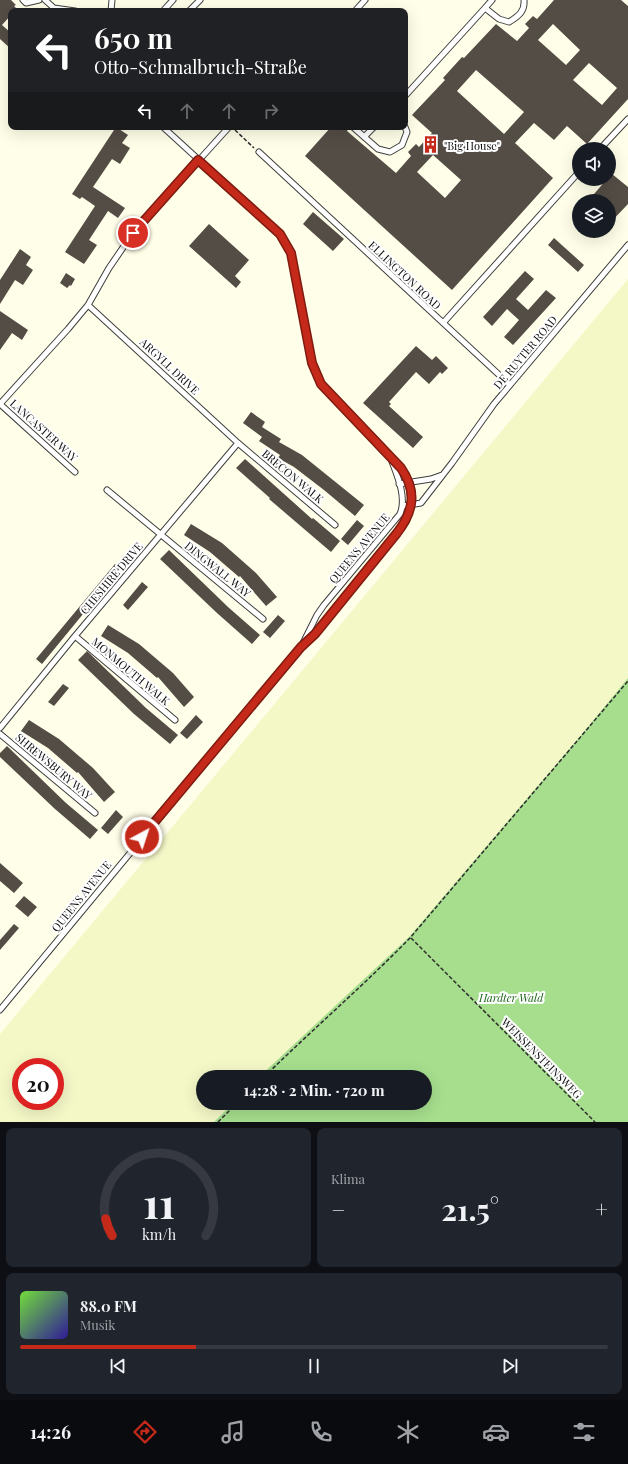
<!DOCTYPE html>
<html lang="de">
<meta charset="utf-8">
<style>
:root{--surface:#171b24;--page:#20242c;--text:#f1f3f6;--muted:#9ea1a6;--line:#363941;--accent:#c42919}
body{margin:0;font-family:"Playfair Display",serif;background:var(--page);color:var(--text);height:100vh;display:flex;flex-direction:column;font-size:15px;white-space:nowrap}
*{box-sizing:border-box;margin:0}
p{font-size:13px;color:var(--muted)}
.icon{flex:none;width:22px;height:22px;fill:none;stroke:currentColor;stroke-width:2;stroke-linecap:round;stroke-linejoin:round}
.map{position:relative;height:1122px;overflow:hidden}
.details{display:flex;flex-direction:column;gap:6px;padding:6px;background:#0d0f14;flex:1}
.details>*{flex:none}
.guide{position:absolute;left:8px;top:8px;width:400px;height:122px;border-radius:8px;box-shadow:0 4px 16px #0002;background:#202124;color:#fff;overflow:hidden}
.tools{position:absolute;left:572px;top:142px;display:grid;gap:8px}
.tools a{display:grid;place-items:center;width:44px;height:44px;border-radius:50%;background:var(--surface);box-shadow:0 4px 16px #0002;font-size:20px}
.speed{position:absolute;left:12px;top:1058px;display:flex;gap:8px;font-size:20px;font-weight:700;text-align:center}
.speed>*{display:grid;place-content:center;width:52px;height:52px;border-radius:50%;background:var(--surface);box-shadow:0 4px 16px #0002;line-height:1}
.speed .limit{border:6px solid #d22;background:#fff;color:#111}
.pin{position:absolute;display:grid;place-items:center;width:34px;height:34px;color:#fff;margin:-17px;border:2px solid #fff;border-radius:50%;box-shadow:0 1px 4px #0007}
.me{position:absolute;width:44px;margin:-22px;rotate:40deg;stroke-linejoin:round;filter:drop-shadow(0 0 3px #0008)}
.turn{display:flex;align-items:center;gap:14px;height:84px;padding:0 20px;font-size:18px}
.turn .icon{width:52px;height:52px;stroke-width:2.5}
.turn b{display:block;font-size:28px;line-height:34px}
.lanes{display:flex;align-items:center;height:38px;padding:0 20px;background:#0003;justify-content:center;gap:20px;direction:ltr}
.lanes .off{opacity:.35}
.big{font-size:30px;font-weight:700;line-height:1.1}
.details .card{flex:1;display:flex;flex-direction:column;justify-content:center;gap:6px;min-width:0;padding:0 14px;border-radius:8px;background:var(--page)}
.details .dial{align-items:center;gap:0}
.dial svg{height:104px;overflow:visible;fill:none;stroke:var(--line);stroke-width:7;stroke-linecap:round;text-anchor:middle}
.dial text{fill:var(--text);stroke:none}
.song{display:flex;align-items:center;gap:12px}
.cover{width:48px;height:48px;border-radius:6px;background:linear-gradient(135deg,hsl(100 70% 55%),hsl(250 70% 35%))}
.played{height:4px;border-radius:2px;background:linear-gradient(90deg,var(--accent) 30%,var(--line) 30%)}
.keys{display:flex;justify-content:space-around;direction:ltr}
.heat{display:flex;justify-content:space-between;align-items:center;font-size:22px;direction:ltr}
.details .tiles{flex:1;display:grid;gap:6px;grid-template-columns:1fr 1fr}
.card:last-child{grid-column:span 2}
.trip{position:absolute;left:196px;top:1070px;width:236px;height:40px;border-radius:20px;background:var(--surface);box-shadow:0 4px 16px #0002;font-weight:700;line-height:40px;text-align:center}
.tab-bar{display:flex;height:64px;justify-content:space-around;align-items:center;background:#090b0e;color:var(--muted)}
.tab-bar .icon{width:28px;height:28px}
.tab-bar .current{color:var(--accent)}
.tab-bar b{font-size:18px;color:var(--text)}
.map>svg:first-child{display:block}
</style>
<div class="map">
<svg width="628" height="1122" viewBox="0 0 628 1122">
<rect width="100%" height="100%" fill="#fffee8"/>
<!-- farmland -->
<path fill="#f4f7c6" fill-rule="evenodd" d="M628,279v399l-46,56 -173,203 -36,35 -114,105h-56v26h30l-19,19h-214v-88zM21,1067h34v34h-34z"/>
<!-- forest -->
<path fill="#a6de8d" d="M628,678v444h-414l19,-19h192v-26h-166l150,-140 173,-203z"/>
<!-- building -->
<path fill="#544d46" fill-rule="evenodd" d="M0,0h11l5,5 -2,1 3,3 -2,2h-4v4l-9,10 9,8v16l-11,-10z
M554,0h67l7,6v93l-41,45 -20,-18 -13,14 -20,-17 -19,20 38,35 -101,112 -147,-134 26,-29h18l-2,4 49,42 15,-17 -3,-4 8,-8 3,3 13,-14 -20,-18 33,-35 -2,-2 19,-21 2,1 32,-34 21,17 12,-13 -4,-4 8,-8 4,3zM553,24l27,26 -14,15 -28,-25zM589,63l28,25 -15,17 -29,-25zM476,70l48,42 -20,22 -47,-43zM433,155l28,25 -16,18 -28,-26z
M116,127l12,8 -6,8 8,5 -10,16 -8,-5 -19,28 32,21 -7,10 -10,-7 -19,29 8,5 -13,19 -19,-12 30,-46 -13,-9 -2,2 -8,-5z
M612,174l16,13v17l-19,20v-23h-21l19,-22h2z
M313,212l31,27 -11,12 -30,-27z
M209,224l40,36 -14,16 6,6 -5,6 -47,-42z
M554,238l30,27 -6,7 -30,-27z
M20,249l11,8 -5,8 7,5 -10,15 -8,-5 -15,24v-24z
M525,271l9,8 -18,20 12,11 18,-20 10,8 -43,47 -9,-8 15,-17 -12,-11 -15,17 -9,-9z
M66,273l9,6 -4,7 -1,-1 -3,3 -7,-5z
M0,311l28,19 -6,10 -10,-7 -12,17z
M416,346l16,14 4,-4 12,12 -6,6 -2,-2 -11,12 -13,-12 -27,30 2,2 -2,2 34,31 -10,11 -50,-45z
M251,412l14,10 -3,5 19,12 -2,3 23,13 62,50 -9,11 -31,-26 -30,-23 -16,-9 2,-3 -21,-14 3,-4 -19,-14z
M245,459l67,60 1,-1 27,23 -9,11 -62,-53 1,-1 -34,-30z
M357,520l7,6 -16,19 -7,-6z
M191,524l31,19 34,30 21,24 -11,9 -26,-30 -1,1 -29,-25 -26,-17z
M169,550l59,57 32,28 -8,9 -35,-31 -57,-54z
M115,564l5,5 -78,95 -6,-5z
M142,582l6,5 -20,23 -5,-5z
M278,615l7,6 -15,17 -7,-6z
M108,625l31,19 34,29 21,24 -10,10 -26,-30 -1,1 -29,-25 -27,-17z
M87,651l59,57 32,27 -8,9 -36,-30 -56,-54z
M63,684l6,4 -15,18 -6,-4z
M196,715l7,7 -16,17 -7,-6z
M29,720l30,19 34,29 22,24 -11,10 -26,-30 -1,1 -29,-25 -27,-17z
M7,746l59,57 32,27 -8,9 -35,-30 -55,-52v-4z
M116,810l7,7 -15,17 -7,-6z
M0,863l23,20 -9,10 -14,-12z
M24,896l13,11 -9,10 -13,-11z
M14,924l5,4 -19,22v-10z"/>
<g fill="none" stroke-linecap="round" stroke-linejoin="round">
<defs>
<path id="lane" d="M23,0l3,3 13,-3
M45,0l9,8 21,3
M485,8l7,-8
M111,11l1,-11
M163,11l10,-11
M189,11l11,-11
M355,11l10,-11
M405,96l80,-88 14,11 10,3c10,-6 16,-11 15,-22
M353,127l25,22 12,3 12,-7 5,-13 -2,-5
M364,137l10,-10
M600,149l28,-30
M259,152l251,233
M88,305l150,138 97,82
M443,323l136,-151
M0,404l68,-75 20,-24 21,-37 24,-35 96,-106
M0,404l75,68
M399,484l32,-5 11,-4
M107,490l156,129
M403,506l18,-3 31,-40 42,-59 134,-159
M75,636l100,84
M303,643l14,-28 7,-10 76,-91c7,-17 -3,-39 -9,-55
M0,728l75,-92 163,-193
M0,734l95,79
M0,1010l301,-363 14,-13 91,-112c9,-19 7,-36 -5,-54l-80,-84 -9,-21 -21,-110 -11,-19 -117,-107"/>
</defs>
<!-- lane casing -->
<use href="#lane" stroke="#3e3e3e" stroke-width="7"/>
<!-- path -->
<path stroke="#2d2d2d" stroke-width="1.5" stroke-dasharray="4 2" stroke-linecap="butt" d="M235,130l19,18
M411,938l184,184
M264,1077c48,-47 99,-91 146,-139l218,-257
M218,1122l19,-19"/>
<!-- lane -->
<use href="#lane" stroke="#fff" stroke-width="5"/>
</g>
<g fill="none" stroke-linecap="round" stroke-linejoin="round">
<defs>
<path id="route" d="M133,233l65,-73 82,74 11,19 21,110 9,21 80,84c16,23 13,43 -4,65l-82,101 -14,13 -159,190"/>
</defs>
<!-- route casing -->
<use href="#route" stroke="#7f1b10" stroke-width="10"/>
<!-- route -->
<use href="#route" stroke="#c42919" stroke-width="7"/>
</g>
<!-- icons -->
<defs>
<symbol id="building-bare" viewBox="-9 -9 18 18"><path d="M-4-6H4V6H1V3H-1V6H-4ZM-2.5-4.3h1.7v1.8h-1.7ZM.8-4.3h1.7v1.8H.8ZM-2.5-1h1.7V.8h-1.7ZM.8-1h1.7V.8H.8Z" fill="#c42919" stroke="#fff" stroke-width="2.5" paint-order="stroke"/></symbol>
</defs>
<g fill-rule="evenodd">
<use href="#building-bare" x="418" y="132" width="25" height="25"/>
</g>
<g text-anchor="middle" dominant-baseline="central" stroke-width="4" stroke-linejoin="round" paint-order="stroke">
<!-- poi labels -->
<g font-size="11" fill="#0b0b0b" stroke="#fff" text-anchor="start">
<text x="444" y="145">"Big House"</text>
</g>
<!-- street labels -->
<g font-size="11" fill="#0b0b0b" stroke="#fff">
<text transform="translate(405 275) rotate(43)">ELLINGTON ROAD</text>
<text transform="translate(525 352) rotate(-50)">DE RUYTER ROAD</text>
<text transform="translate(170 366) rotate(43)">ARGYLL DRIVE</text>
<text transform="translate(44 430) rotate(42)">LANCASTER WAY</text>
<text transform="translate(293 476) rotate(40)">BRECON WALK</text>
<text transform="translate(359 548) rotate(-50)">QUEENS AVENUE</text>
<text transform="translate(218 569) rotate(39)">DINGWALL WAY</text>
<text transform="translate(111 578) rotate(-50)">CHESHIRE DRIVE</text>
<text transform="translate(131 671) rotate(40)">MONMOUTH WALK</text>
<text transform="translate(54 766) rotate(40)">SHREWSBURY WAY</text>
<text transform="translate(81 896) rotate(-51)">QUEENS AVENUE</text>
<text transform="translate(542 1058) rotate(45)">WEISSENSTEINSWEG</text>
</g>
<!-- park labels -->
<g font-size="11" font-style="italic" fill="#1c6617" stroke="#fff">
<text x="511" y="997">Hardter Wald</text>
</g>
</g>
</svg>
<div class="tools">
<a><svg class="icon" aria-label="sound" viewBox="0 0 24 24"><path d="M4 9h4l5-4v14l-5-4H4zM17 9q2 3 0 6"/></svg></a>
<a><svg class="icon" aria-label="layers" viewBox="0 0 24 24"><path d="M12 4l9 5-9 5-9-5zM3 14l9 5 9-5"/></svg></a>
</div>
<div class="speed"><div class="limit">20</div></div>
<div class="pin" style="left:133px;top:233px;background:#d93025"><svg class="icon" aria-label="arrive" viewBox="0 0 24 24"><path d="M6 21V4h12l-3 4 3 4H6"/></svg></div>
<svg class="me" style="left:142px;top:837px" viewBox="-20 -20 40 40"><circle r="17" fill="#c42919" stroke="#fff" stroke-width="3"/><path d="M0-11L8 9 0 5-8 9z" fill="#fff"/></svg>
<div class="trip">14:28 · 2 Min. · 720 m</div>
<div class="guide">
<div class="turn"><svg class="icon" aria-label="left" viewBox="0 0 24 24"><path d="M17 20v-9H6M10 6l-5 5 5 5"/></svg><div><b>650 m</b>Otto-Schmalbruch-Straße</div></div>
<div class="lanes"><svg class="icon" aria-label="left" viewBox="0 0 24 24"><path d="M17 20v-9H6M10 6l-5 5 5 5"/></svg><svg class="icon off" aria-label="ahead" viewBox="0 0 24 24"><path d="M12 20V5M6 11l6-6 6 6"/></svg><svg class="icon off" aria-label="ahead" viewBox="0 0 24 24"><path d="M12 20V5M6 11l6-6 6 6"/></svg><svg class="icon off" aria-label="right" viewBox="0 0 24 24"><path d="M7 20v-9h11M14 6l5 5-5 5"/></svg></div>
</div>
</div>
<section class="details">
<div class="tiles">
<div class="card dial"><svg viewBox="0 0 100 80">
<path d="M14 69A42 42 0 1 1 86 69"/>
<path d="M14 69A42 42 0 0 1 9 56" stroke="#c42919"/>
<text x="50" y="56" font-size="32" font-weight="700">11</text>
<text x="50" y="72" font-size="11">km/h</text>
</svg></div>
<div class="card"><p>Klima</p>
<div class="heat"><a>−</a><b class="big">21.5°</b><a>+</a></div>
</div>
<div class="card">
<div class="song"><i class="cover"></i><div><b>88.0 FM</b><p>Musik</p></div></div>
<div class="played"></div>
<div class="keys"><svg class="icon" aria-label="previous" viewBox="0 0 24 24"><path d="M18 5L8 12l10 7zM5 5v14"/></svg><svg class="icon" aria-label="pause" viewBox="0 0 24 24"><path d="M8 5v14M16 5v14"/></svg><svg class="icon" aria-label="next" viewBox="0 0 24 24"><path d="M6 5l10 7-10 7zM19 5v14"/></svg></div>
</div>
</div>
</section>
<nav class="tab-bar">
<b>14:26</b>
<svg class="icon current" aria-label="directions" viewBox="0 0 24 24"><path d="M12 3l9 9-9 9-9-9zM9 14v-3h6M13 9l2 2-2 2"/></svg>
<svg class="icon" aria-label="music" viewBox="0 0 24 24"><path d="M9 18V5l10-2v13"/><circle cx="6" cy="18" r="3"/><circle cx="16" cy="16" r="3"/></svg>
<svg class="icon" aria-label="phone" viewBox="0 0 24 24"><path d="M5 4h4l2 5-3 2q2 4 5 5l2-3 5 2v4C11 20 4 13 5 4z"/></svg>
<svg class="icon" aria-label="climate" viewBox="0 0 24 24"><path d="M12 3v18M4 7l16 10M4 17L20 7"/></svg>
<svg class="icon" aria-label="car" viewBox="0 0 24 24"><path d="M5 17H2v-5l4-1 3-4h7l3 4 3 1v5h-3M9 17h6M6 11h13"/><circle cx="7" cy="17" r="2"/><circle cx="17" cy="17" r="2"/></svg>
<svg class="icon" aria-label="filters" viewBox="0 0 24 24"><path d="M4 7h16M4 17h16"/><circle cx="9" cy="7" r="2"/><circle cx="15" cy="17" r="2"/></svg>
</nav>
